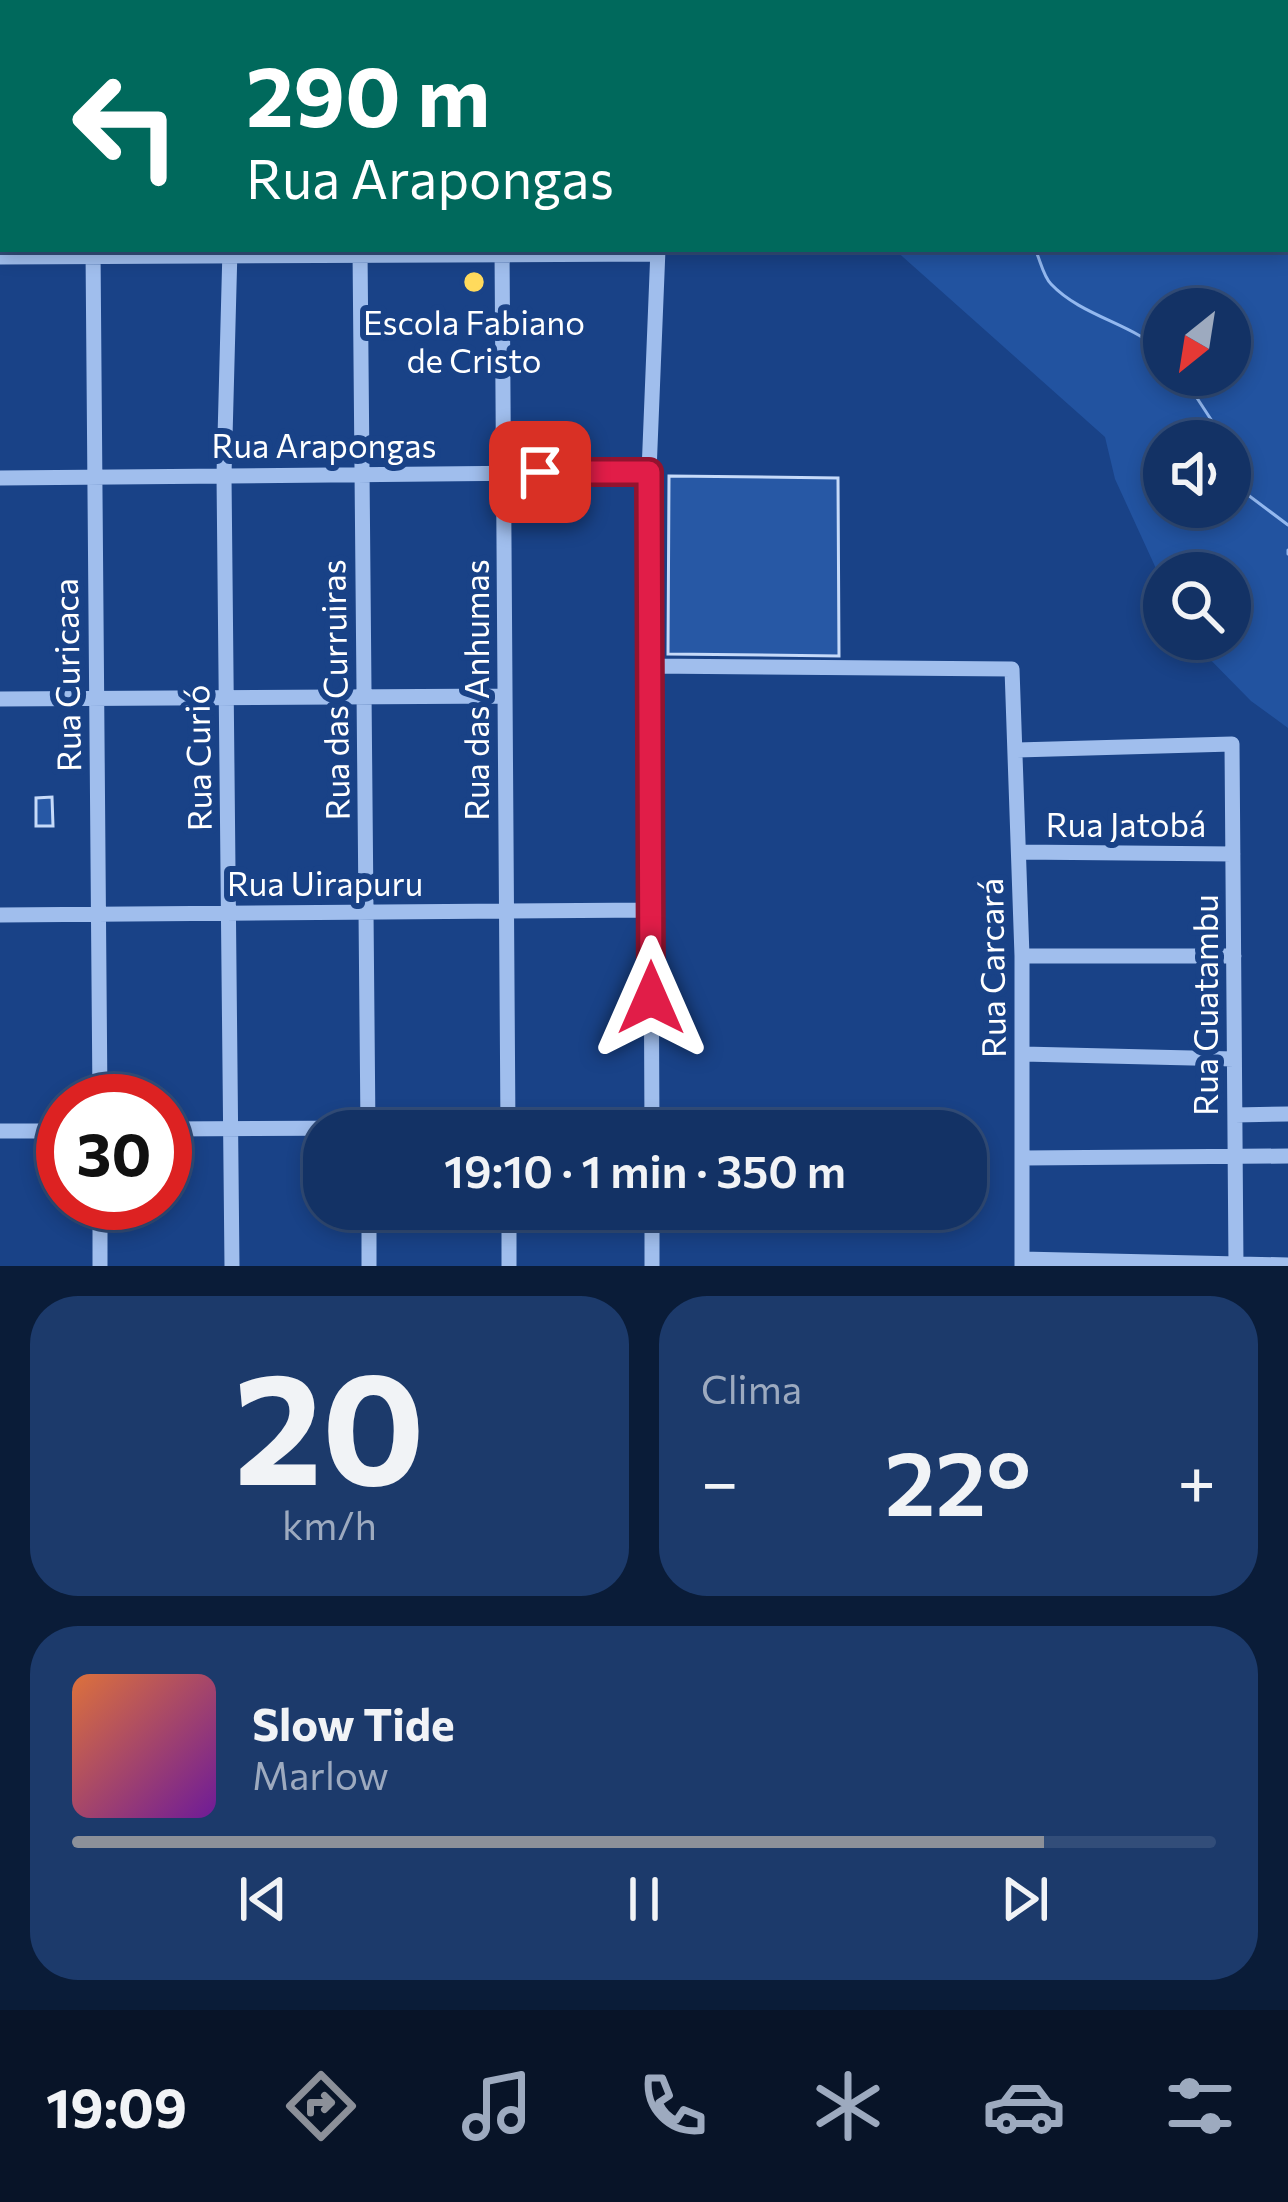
<!DOCTYPE html>
<html lang="pt">
<meta charset="utf-8">
<style>
:root{--surface:#133265;--page:#1c3a6b;--text:#f1f3f6;--muted:#9daabf;--line:#324d79;--accent:#8c9099}
body{margin:0;font-family:Commissioner,sans-serif;background:var(--page);color:var(--text);height:100vh;display:flex;flex-direction:column;font-size:45px;white-space:nowrap}
*{box-sizing:border-box;margin:0}
p{font-size:39px;color:var(--muted)}
.icon{flex:none;width:66px;height:66px;fill:none;stroke:currentColor;stroke-width:2;stroke-linecap:round;stroke-linejoin:round}
.map{position:relative;height:1266px;overflow:hidden}
.drawer{display:flex;flex-direction:column;gap:30px;padding:30px;background:#0a1c38;flex:1}
.drawer>*{flex:none}
.hud{position:absolute;left:0px;top:0px;width:1290px;height:252px;box-shadow:0 6px 18px #0003,0 0 0 3px var(--line);background:#00695c;color:#fff;overflow:hidden}
.needle{width:78px;rotate:210deg}
.buttons{position:absolute;left:1143px;top:288px;display:grid;gap:24px}
.buttons a{display:grid;place-items:center;width:108px;height:108px;border-radius:50%;background:var(--surface);box-shadow:0 6px 18px #0003,0 0 0 3px var(--line);font-size:60px}
.speed{position:absolute;left:36px;top:1074px;display:flex;gap:24px;font-size:60px;font-weight:700;text-align:center}
.speed>*{display:grid;place-content:center;width:156px;height:156px;border-radius:50%;background:var(--surface);box-shadow:0 6px 18px #0003,0 0 0 3px var(--line);line-height:1}
.speed .limit{border:18px solid #d22;background:#fff;color:#111}
.pin{position:absolute;display:grid;place-items:center;width:102px;height:102px;color:#fff;margin:-51px;border-radius:24px;box-shadow:0 6px 18px #0006}
.me{position:absolute;width:132px;margin:-66px;rotate:0deg;stroke-linejoin:round;filter:drop-shadow(0 0 9px #0008)}
.turn{display:flex;align-items:center;gap:42px;height:252px;padding:0 48px;font-size:54px}
.turn .icon{width:156px;height:156px;stroke-width:2.5}
.turn b{display:block;font-size:84px;line-height:102px}
.big{font-size:90px;font-weight:600;line-height:1.1}
.drawer .widget{flex:1;display:flex;flex-direction:column;justify-content:center;gap:18px;min-width:0;padding:0 42px;border-radius:48px;background:var(--page)}
.drawer .dial{align-items:center;gap:0}
.dial b{font-size:156px;line-height:1}
.song{display:flex;align-items:center;gap:36px}
.cover{width:144px;height:144px;border-radius:18px;background:linear-gradient(135deg,hsl(20 70% 55%),hsl(280 70% 35%))}
.played{height:12px;border-radius:6px;background:linear-gradient(90deg,var(--accent) 85%,var(--line) 85%)}
.keys{display:flex;justify-content:space-around;direction:ltr}
.heat{display:flex;justify-content:space-between;align-items:center;font-size:66px;direction:ltr}
.drawer .tiles{flex:1;display:grid;gap:30px;grid-template-columns:1fr 1fr}
.widget:last-child{grid-column:span 2}
.trip{position:absolute;left:303px;top:1110px;width:684px;height:120px;border-radius:48px;background:var(--surface);box-shadow:0 6px 18px #0003,0 0 0 3px var(--line);font-weight:600;line-height:120px;text-align:center}
.tabs{display:flex;height:192px;justify-content:space-around;align-items:center;background:#081428;color:var(--muted)}
.tabs .icon{width:84px;height:84px}
.tabs .on{color:var(--accent)}
.tabs b{font-size:54px;color:var(--text)}
.map>svg:first-child{display:block}
</style>
<div class="map">
<svg width="1288" height="1266" viewBox="0 0 1288 1266">
<rect width="100%" height="100%" fill="#194287"/>
<!-- green -->
<path fill="#2253a0" fill-rule="evenodd" d="M682,0h410l-408,3z
M1287,248l1,2v478l-37,-27 -61,-62h40v-66h-66v13l-49,-107 -10,-42 -211,-188zM1164,309h66v66h-66zM1164,441h66v66h-66z"/>
<g fill="none" stroke-linecap="round" stroke-linejoin="round">
<!-- stream -->
<path stroke="#93b8ef" stroke-width="3" d="M757,3v-3
M1035,249c5,10 8,27 16,35 31,33 84,40 113,70
M1182,375l43,66
M1230,451l18,26v18l40,30
M1288,550v4"/>
</g>
<!-- building -->
<path fill="#2758a5" stroke="#c6daf9" stroke-width="3" d="M669,476l169,2 1,178 -171,-2z
M52,797l1,29h-17v-28z"/>
<g fill="none" stroke-linecap="round" stroke-linejoin="round">
<!-- minor -->
<path stroke="#a0beed" stroke-width="15" d="M90,0v3
M220,0v3
M367,0v3
M500,0v3
M631,0l2,3
M1260,0v3
M0,41h3
M1287,118h1
M93,249l7,852
M230,249l-6,226 8,791
M360,249l8,882
M502,249l6,882
M0,257l658,-3
M0,478l649,-6
M650,666l362,3 10,287v310
M0,699l505,-3
M1017,750l215,-6 4,522
M1019,852l214,2
M0,915l651,-5
M1022,956h212
M1023,1054l211,5
M1235,1115l53,-1
M165,1129l203,-1
M0,1131h63
M652,1131l-3,-659 9,-223
M1024,1158l264,-2
M100,1203v63
M369,1209v57
M509,1209v57
M652,1209v57
M1022,1259l266,6"/>
</g>
<g fill="none" stroke-linecap="round" stroke-linejoin="round">
<defs>
<path id="route" d="M540,472h109l2,526"/>
</defs>
<!-- route casing -->
<use href="#route" stroke="#92132f" stroke-width="30"/>
<!-- route -->
<use href="#route" stroke="#e11d48" stroke-width="21"/>
</g>
<!-- markers -->
<circle fill="#ffda5c" stroke="#194287" stroke-width="4.5" cx="474" cy="282" r="12"/>
<g text-anchor="middle" dominant-baseline="central" stroke-width="12" stroke-linejoin="round" paint-order="stroke">
<!-- poi labels -->
<g font-size="33" fill="#fff" stroke="#194287">
<text x="474" y="321">Escola Fabiano<tspan x="474" dy="38">de Cristo</tspan></text>
</g>
<!-- street labels -->
<g font-size="33" fill="#fff" stroke="#194287">
<text x="324" y="444">Rua Arapongas</text>
<text transform="translate(66 675) rotate(-91)">Rua Curicaca</text>
<text transform="translate(334 690) rotate(-91)">Rua das Curruiras</text>
<text transform="translate(475 690) rotate(-90)">Rua das Anhumas</text>
<text transform="translate(197 758) rotate(-91)">Rua Curió</text>
<text x="1126" y="823">Rua Jatobá</text>
<text x="325" y="882">Rua Uirapuru</text>
<text transform="translate(991 968) rotate(-91)">Rua Carcará</text>
<text transform="translate(1204 1005) rotate(-90)">Rua Guatambu</text>
</g>
</g>
</svg>
<div class="buttons">
<a><svg class="needle" viewBox="-14 -14 28 28"><path d="M0-13l5 13h-10z" fill="#e53935"/><path d="M0 13l5-13h-10z" fill="#9daabf"/></svg></a>
<a><svg class="icon" aria-label="sound" viewBox="0 0 24 24"><path d="M4 9h4l5-4v14l-5-4H4zM17 9q2 3 0 6"/></svg></a>
<a><svg class="icon" aria-label="search" viewBox="0 0 24 24"><circle cx="10" cy="10" r="6"/><path d="M15 15l6 6"/></svg></a>
</div>
<div class="speed"><div class="limit">30</div></div>
<div class="pin" style="left:540px;top:472px;background:#d93025"><svg class="icon" aria-label="arrive" viewBox="0 0 24 24"><path d="M6 21V4h12l-3 4 3 4H6"/></svg></div>
<svg class="me" style="left:651px;top:998px" viewBox="-20 -20 40 40"><path d="M0-17L14 15 0 8-14 15z" fill="#e11d48" stroke="#fff" stroke-width="4"/></svg>
<div class="trip">19:10 · 1 min · 350 m</div>
<div class="hud">
<div class="turn"><svg class="icon" aria-label="left" viewBox="0 0 24 24"><path d="M17 20v-9H6M10 6l-5 5 5 5"/></svg><div><b>290 m</b>Rua Arapongas</div></div>
</div>
</div>
<section class="drawer">
<div class="tiles">
<div class="widget dial"><b>20</b><p>km/h</p></div>
<div class="widget"><p>Clima</p>
<div class="heat"><a>−</a><b class="big">22°</b><a>+</a></div>
</div>
<div class="widget">
<div class="song"><i class="cover"></i><div><b>Slow Tide</b><p>Marlow</p></div></div>
<div class="played"></div>
<div class="keys"><svg class="icon" aria-label="previous" viewBox="0 0 24 24"><path d="M18 5L8 12l10 7zM5 5v14"/></svg><svg class="icon" aria-label="pause" viewBox="0 0 24 24"><path d="M8 5v14M16 5v14"/></svg><svg class="icon" aria-label="next" viewBox="0 0 24 24"><path d="M6 5l10 7-10 7zM19 5v14"/></svg></div>
</div>
</div>
</section>
<nav class="tabs">
<b>19:09</b>
<svg class="icon on" aria-label="directions" viewBox="0 0 24 24"><path d="M12 3l9 9-9 9-9-9zM9 14v-3h6M13 9l2 2-2 2"/></svg>
<svg class="icon" aria-label="music" viewBox="0 0 24 24"><path d="M9 18V5l10-2v13"/><circle cx="6" cy="18" r="3"/><circle cx="16" cy="16" r="3"/></svg>
<svg class="icon" aria-label="phone" viewBox="0 0 24 24"><path d="M5 4h4l2 5-3 2q2 4 5 5l2-3 5 2v4C11 20 4 13 5 4z"/></svg>
<svg class="icon" aria-label="climate" viewBox="0 0 24 24"><path d="M12 3v18M4 7l16 10M4 17L20 7"/></svg>
<svg class="icon" aria-label="car" viewBox="0 0 24 24"><path d="M5 17H2v-5l4-1 3-4h7l3 4 3 1v5h-3M9 17h6M6 11h13"/><circle cx="7" cy="17" r="2"/><circle cx="17" cy="17" r="2"/></svg>
<svg class="icon" aria-label="filters" viewBox="0 0 24 24"><path d="M4 7h16M4 17h16"/><circle cx="9" cy="7" r="2"/><circle cx="15" cy="17" r="2"/></svg>
</nav>
